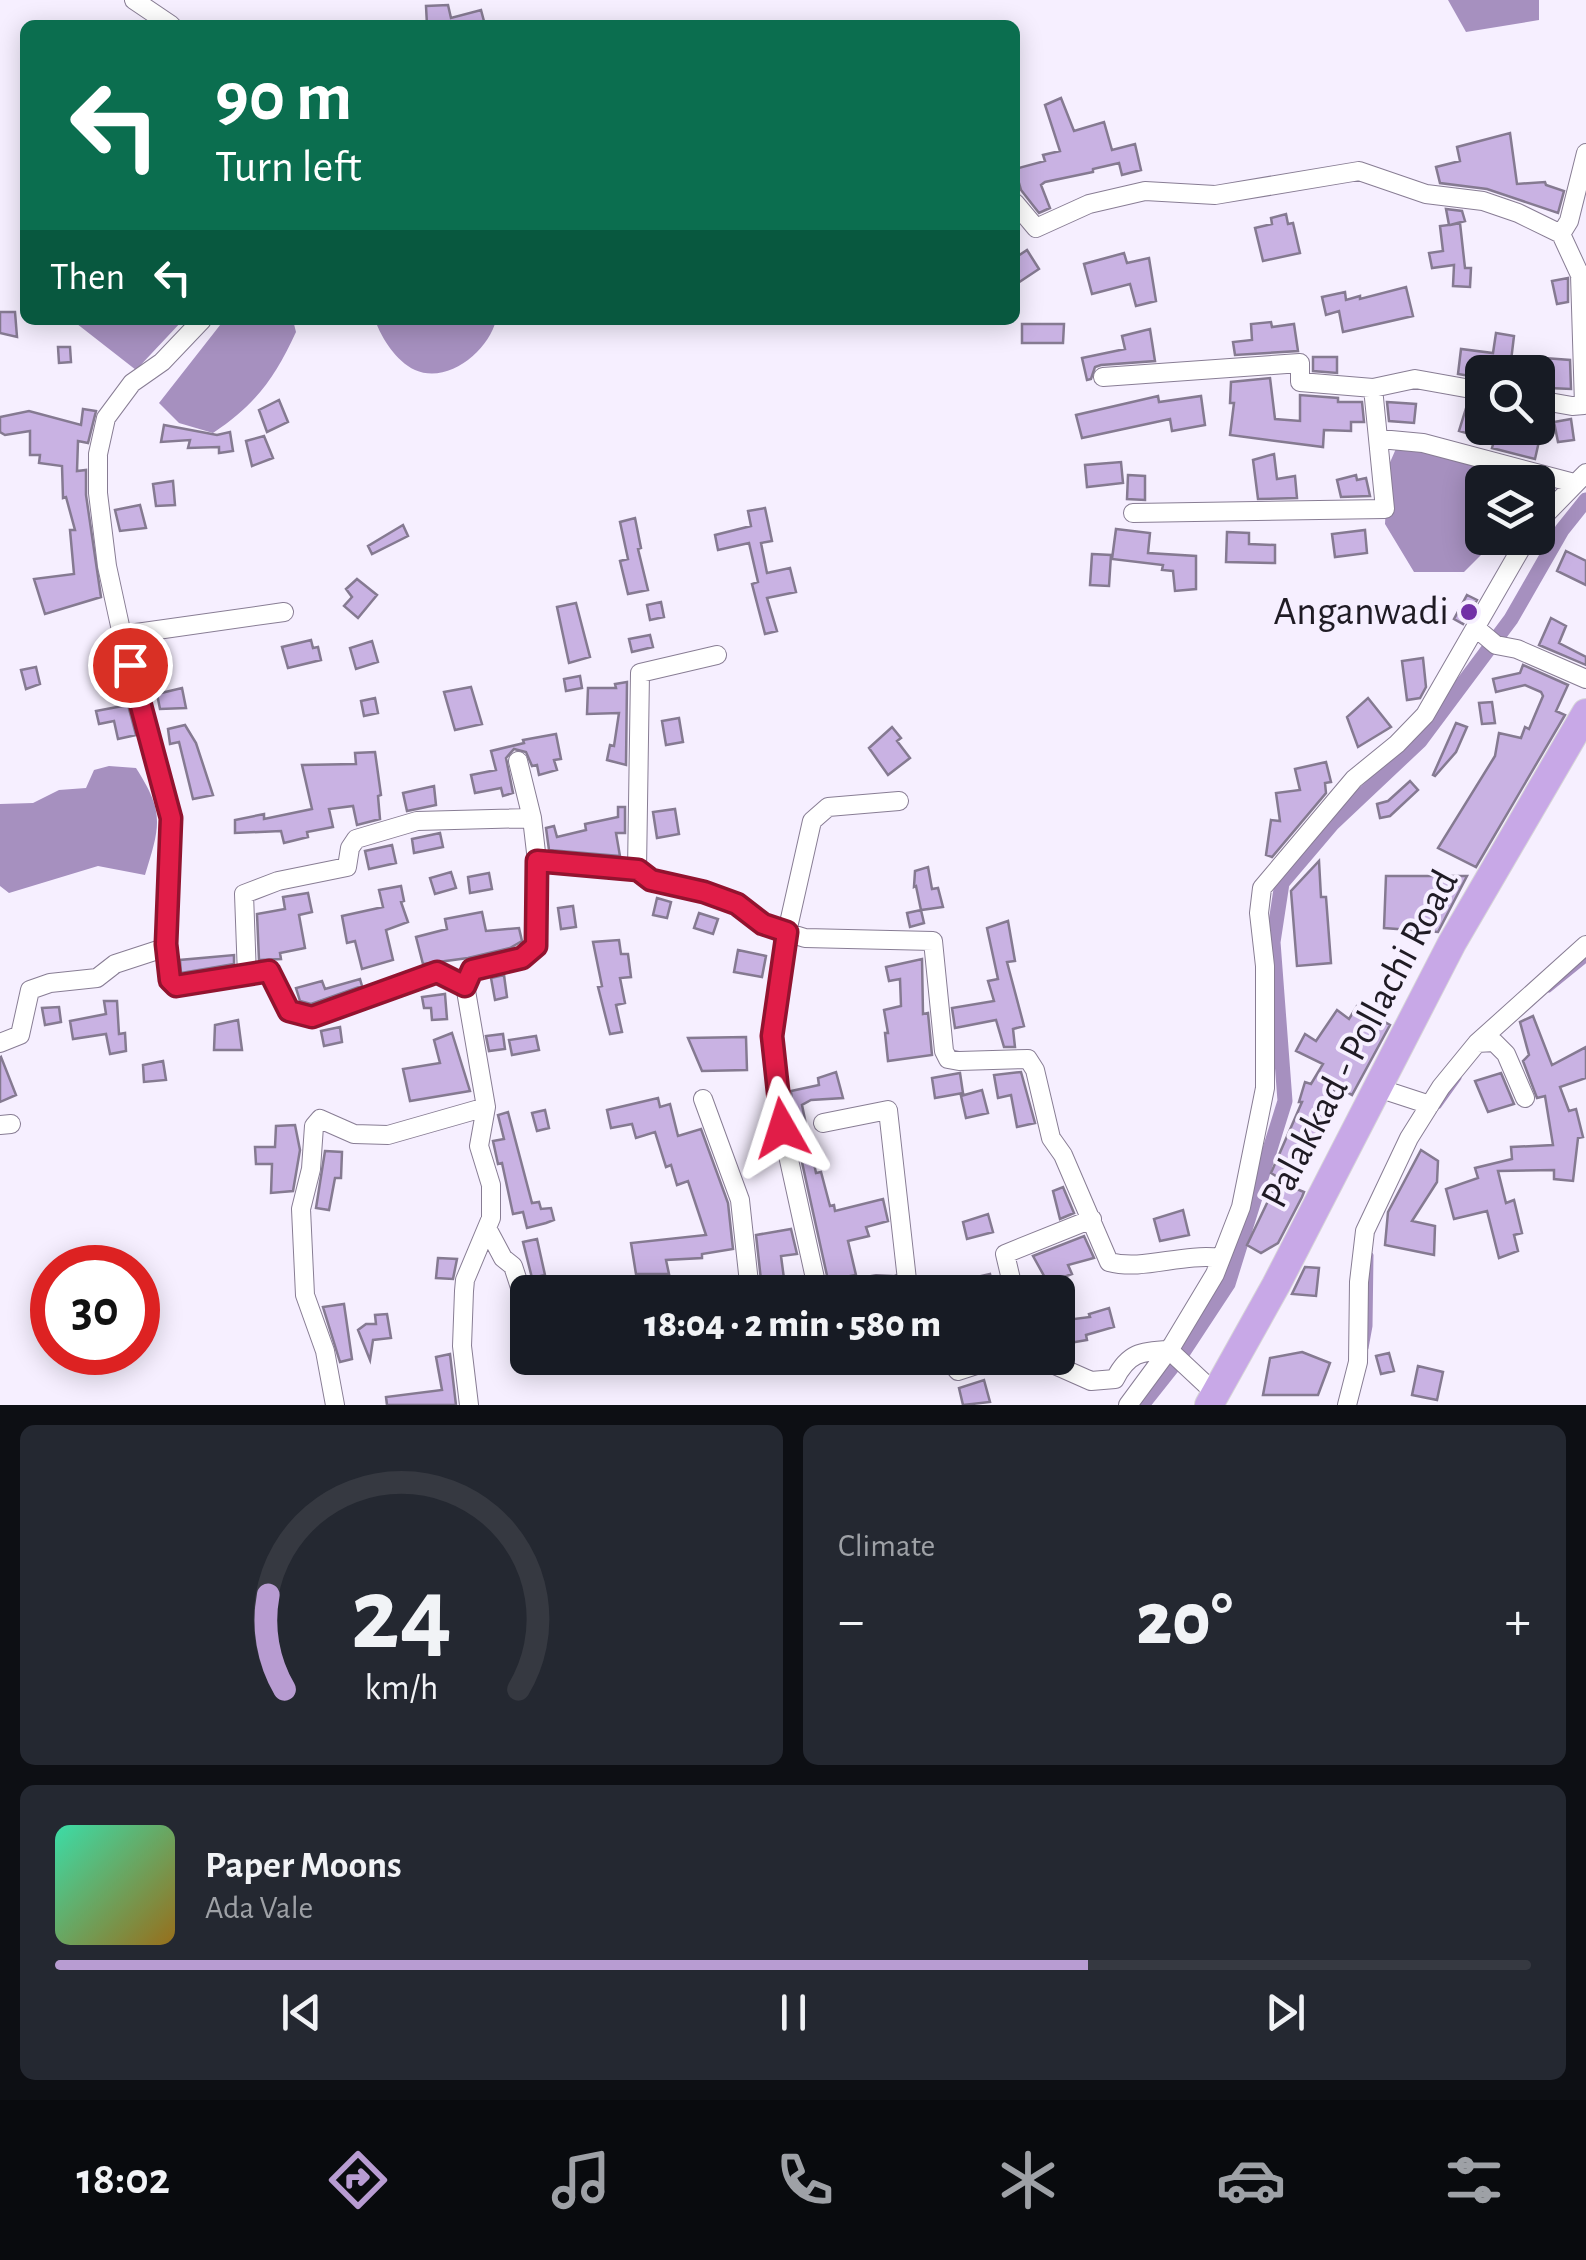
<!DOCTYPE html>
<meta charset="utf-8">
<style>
:root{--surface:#171b24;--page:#242831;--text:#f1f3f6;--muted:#9ea1a6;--line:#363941;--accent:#b89cd2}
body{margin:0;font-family:"Alegreya Sans",sans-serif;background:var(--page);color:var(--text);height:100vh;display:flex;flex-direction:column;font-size:38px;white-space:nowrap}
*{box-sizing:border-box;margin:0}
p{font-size:32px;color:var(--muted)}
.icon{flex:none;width:55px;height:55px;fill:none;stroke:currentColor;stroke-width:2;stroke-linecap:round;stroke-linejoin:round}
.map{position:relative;height:1405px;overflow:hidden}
.panel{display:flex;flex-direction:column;gap:20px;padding:20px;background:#0d0f14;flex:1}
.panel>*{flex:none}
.top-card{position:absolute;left:20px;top:20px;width:1000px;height:305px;border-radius:15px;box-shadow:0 5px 25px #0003;background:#0b6e4f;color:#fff;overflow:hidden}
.controls{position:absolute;left:1465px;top:355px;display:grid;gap:20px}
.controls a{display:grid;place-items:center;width:90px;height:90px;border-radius:15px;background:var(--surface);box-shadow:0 5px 25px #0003;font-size:50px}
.speed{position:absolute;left:30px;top:1245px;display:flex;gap:20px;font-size:50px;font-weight:700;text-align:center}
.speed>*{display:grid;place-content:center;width:130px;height:130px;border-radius:50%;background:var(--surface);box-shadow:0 5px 25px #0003;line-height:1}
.speed .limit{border:15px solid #d22;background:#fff;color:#111}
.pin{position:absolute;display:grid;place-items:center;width:85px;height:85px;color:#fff;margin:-42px;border:5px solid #fff;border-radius:50%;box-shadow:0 2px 10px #0007}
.me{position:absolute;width:110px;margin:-55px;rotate:354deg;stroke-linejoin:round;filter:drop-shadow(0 0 8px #0008)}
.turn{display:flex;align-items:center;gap:35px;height:210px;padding:0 30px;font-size:45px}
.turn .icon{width:130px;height:130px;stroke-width:2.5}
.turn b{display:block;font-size:70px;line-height:85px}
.then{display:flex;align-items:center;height:95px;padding:0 30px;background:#0003;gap:20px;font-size:38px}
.big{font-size:75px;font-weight:800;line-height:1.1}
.panel .tile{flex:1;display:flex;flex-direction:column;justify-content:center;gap:15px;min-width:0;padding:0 35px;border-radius:15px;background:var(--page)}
.panel .dial{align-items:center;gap:0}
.dial svg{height:260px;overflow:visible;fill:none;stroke:var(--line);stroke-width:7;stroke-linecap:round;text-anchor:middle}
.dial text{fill:var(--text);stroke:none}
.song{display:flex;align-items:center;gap:30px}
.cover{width:120px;height:120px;border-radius:15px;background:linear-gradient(135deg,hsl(160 70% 55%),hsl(40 70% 35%))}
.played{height:10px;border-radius:5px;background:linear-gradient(90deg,var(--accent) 70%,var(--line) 70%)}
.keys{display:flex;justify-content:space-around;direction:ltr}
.heat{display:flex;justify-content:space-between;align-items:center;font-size:55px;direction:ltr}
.panel .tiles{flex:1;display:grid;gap:20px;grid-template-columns:1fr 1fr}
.tile:last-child{grid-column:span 2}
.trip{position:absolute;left:510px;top:1275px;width:565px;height:100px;border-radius:15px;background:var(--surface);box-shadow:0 5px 25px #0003;font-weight:800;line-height:100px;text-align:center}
.menu{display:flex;height:160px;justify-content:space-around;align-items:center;background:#090b0e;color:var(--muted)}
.menu .icon{width:70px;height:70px}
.menu .active{color:var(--accent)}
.menu b{font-size:45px;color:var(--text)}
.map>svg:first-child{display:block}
</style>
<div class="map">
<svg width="1586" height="1405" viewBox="0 0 1586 1405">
<rect width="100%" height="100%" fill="#f6efff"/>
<!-- water -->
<path fill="#a690bf" d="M1448,0h91v20l-73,12z
M72,320h111l-47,50z
M224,320h69l3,12c-21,46 -41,73 -83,101l-34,-10 -20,-20z
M375,320h121c-7,30 -48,65 -81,50 -19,-9 -33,-31 -40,-50z
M1398,444c38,8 75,17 108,37l-24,1v56h16l-34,34h-50l-29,-48 3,-57z
M109,766l27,2c29,45 24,58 9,107l-47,-9 -89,27 -9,-7v-82l33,-1 26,-13 27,-2 8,-18z"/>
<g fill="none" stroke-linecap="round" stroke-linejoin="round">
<!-- stream -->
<path stroke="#a690bf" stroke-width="5" d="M1549,990l37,-30
M1439,1106l20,-28
M1366,1348l4,-22 1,-71"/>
<!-- canal -->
<path stroke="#a690bf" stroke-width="15" d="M1142,1405l38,-48 48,-73 57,-183 -12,-159 9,-59 51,-60 87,-82 91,-122 51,-89 24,-30"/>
</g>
<!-- building -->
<path fill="#c9b2e3" stroke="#857a91" stroke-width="2.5" d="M448,5l3,13 30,-8 4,15h-58l-1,-19z
M1061,98l13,33 30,-9 8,28 23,-6 6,26 -19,5 -3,-12 -26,6v3l-48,10 -4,3 9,23 -11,5 -18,-23 -6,-21 30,-8 -2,-6 17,-4 -15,-46z
M1510,133l7,51 28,-2 1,3 18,6 -6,22 -71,-24 -47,-6 -4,-16 24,-6 -3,-14z
M1446,209l16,2 3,10 -15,4 10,-2 5,45h6l-1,19 -17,-1 1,-21 -22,3 -3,-15 14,-2 -3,-25 9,-1z
M1286,214l2,10 5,-1 7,30 -37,8 -8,-33 17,-4 -1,-6z
M1027,250l12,19 -24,16v-27z
M1124,253l3,10 22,-5 7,43 -20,5 -6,-22 -38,10 -8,-30z
M1568,278v24l-11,2 -5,-23z
M1406,287l7,29 -70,16 -4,-21 -13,4 -4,-18 23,-5 1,8 14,-4v3z
M0,312h15l2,25 -17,-4z
M1271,322l1,5 22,-3 4,27 -63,4 -2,-13 19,-2 -1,-16z
M1022,324h42l-1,19h-41z
M1150,329l5,32 -54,4 -6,2 -4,12 -4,1 -5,-22 43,-9 -3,-13z
M1496,333l18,3 -4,33 -25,-4 -3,13 -24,-4 3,-25 32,4z
M58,347h12l1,15 -12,1z
M1313,357h24v16l-24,-2z
M1544,358l26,2 1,29 -22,-1 -3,-14h-3z
M1270,378l5,41 25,2v-26l38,3v4h24l2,20h-13v9l-27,-1 -1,17 -93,-12 4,-32h-4l1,-21z
M1158,396l1,6 42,-6 4,29 -33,6 -2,-12 -88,19 -6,-23z
M279,400l9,22 -21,10 -8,-22z
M1387,402l29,2 -2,19 -25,-2z
M1467,405l15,5v18h60l-7,31 -43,-11 2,-7 -35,-10z
M83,409l13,2 -8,32 -10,-2 -1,30 9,-1v25l15,102 -56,17 -11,-35 40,-5 -4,-44h5l-9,-33 -3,1 -1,-32 -23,-3 1,-8h-10v-24l-25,4 -5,-3v-15l29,-6 52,14z
M1571,419l3,21 -16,2 -4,-20z
M164,425l53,10 13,-3 3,19 -14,2v-6l-31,1 2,-8 -29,2z
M264,436l9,22 -21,8 -6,-25z
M1274,454l3,25 18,-3 2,22 -39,1 -5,-39z
M1121,462l2,21 -36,4 -2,-22z
M1128,475l17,1v24l-18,-1z
M1356,475l1,5 9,-2 4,18 -29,1 -4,-17z
M173,481l2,24 -19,1 -3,-22z
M140,505l6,23 -26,3 -5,-21z
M765,508l7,33 -11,2 6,30 23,-5 6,24 -29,6 10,33 -12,3 -13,-50 6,-2 -9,-39 -31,7 -3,-15 36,-9 -3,-15z
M635,518l6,30 -3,1 10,41 -20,4 -8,-33 8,-2 -8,-37z
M403,525l5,11 -36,18 -4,-8z
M1116,529l34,4 -2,20 48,3v33l-21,2 -2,-20 -11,-1 1,-5 -51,-6z
M1365,530l2,23 -32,4 -3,-23z
M1227,532l22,1v11l26,1v18l-49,-1z
M1566,551l20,10v24l-29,-14z
M1092,554l19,1 -2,31 -19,-1z
M357,579l20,16 -19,23 -14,-12 8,-9 -6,-8z
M1467,595l10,5 -14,24 -9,-5z
M661,602l3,15 -14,3 -3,-15z
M576,603l14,54 -21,6 -12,-56z
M1551,618l15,8 -7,17 27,14v8l-47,-20z
M650,635l3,12 -21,5 -3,-13z
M311,640l2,8 5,-1 3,13 -33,8 -6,-21z
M372,641l6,21 -22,7 -6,-21z
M1423,658l3,29 -6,11 -13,2 -5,-39z
M1523,665l45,20 -12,26 9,4 -89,152 -38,-19 57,-92 4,-23 22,5 4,-11 4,2 14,-33 -2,-4 -16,-7 -29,7 -3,-13 27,-6z
M36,667l4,17 -14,5 -5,-19z
M580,676l2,12 -16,3 -2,-12z
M627,682l-1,83 -19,-5 3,-15 4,1 5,-33 -32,1 1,-26h28l-1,-4z
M471,687l11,37 -27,6 -11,-38z
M182,688l4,20 -26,1 -3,-15z
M375,698l3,15 -14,3 -3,-15z
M1368,698l23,29 -33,20 -11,-30z
M1492,702l3,21 -13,1 -3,-21z
M128,705l8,30 -18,4 -4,-18 -15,3 -3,-13z
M679,718l4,24 -17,3 -4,-24z
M1456,723l11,4 -11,25 -21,24 -2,-1z
M185,725l11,18 17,52 -20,4 -14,-57 -9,2 -2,-15z
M892,727l9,11 -4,3 13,17 -22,17 -19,-27z
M556,734l5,25 -7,1 3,10 -18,5 -2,-10 -5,1 -6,-14 -12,-3 -8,9 7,35 -10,3 -2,-8 -26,5 -4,-18 25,-5 -5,-19 33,-8 -1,-3z
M375,752l6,43 -3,1 2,23 -23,6 -4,-19 -24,3 4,18 -26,5 1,5 -24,6 -3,-12 -46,2v-13l29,-6v5l48,-10 -10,-44 54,-1 -1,-11z
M1326,762l5,20 -6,1 1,10 -54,64 -6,-2 5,-35 9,1 -4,-28 24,-3 -5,-21z
M1410,781l8,9 -28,26 -10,2 -3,-14 11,-3z
M434,786l2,19 -29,6 -4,-18z
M618,807h7v26h-9l4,23 -71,-6 -3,-22 8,-2 3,11 29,-7 -1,-6 33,-7z
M675,809l4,25 -22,4 -4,-26z
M440,833l3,14 -29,6 -2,-14z
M392,845l4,18 -27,6 -4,-18z
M1319,861l2,36h5l5,66 -34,3 -6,-75z
M928,867l4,22 6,-1 5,19 -22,3 -5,-24 -2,1 1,-16z
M451,872l5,16 -21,6 -5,-16z
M489,873l3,16 -22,4 -2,-16z
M1386,876h81l-29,56 -54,-4z
M401,886l3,15 -3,1 7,20 -22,8 7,30 -31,9 -7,-28 -8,2 -5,-27 41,-9 -4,-17z
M308,893l4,19 -13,3 6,33 -25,5 1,6 -22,1 -2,-46 28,-5 -2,-12z
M657,898l14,4 -4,16 -14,-3z
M573,906l3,21 -15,2 -3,-21z
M921,910l3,13 -14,4 -3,-14z
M482,912l4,19 33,-3 3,13 -12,7 -42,10 -45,6 -7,-27 31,-8 -2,-10z
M699,913l19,6 -5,15 -19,-6z
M1008,921l7,40 -8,1 17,64 -11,3 2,18h-11l-8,-27 -41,8 -3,-20 42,-7 -6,-20 10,-2 -11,-51z
M619,940l2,14h7l3,23 -11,1 5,25 -9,2 6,27 -12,2 -12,-47 4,-1 -9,-44z
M738,950l28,6 -4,21 -28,-5z
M234,955v9l-53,9 -1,-13z
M922,959l1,55 5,-1 4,42 -44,6 -3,-28h3l-4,-23 17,-4 -1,-27 -11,2 -3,-14z
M504,975l3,22 -12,3 -4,-22z
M360,979l2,7 -51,18 -11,-3 -4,-13 26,-7 3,8z
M445,994l2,25 -15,1 -1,-12h-7l-2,-11z
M104,1001h13l2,33 6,-1 1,18 -16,3 -4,-20 -33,5 -3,-18 36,-7z
M1357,1006l33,19 -38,70 -16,-9 -42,102 10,4 -2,5 -24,46 -17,10 -14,-8 32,-67 -8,-5 31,-71h-3l6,-20 6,2 12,-20 -27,-13 9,-17 11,7 21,-31 12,9z
M59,1007l2,15 -16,3 -3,-17z
M1533,1016l19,49 34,-18v31l-26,9 9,24 7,-2 7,28 -5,1 -5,43 -19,-2v-9l-56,1 8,32 8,-3 8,33 -8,2 4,16 -19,7 -12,-47 -33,8 -8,-30 32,-11 -3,-10 37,-9 -1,-12 42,-2 -8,-49 -8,2 -14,-37 6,-6 -9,-33z
M238,1020l4,30h-28l1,-25z
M340,1027l2,15 -18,4 -3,-15z
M452,1033l18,58 -60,10 -7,-32 37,-6 -6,-23z
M503,1034l2,15 -16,2 -3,-15z
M536,1036l3,14 -27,5 -3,-15z
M746,1037l1,33 -45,1 -14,-33z
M1,1057l15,38 -16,7v-44z
M163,1061l3,19 -22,2 -1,-17z
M836,1072l7,26 -32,2 -9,5 14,68 5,-1 9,34 4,-1 1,6 48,-12 5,22 -22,6 3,9 -21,5 8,34 -28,5 -34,-154 -3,-35 28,-6 -1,-7z
M1021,1072l14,51 -18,4 -6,-32 -13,3 -4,-23z
M960,1073l3,20 -28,5 -3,-20z
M1501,1073l13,31 -26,8 -13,-31z
M982,1090l6,23 -22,5 -5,-22z
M658,1098l2,9 10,-3 8,32 23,-7 27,74 5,46 -31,5v4l-36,2 3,14h-33l-5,-31 75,-8 -18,-54 -11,4 -6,-20 -5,2 -11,-35 -19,6 -4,-14 -21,4 -4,-18z
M545,1110l4,18 -12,3 -5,-18z
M508,1112l24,91 7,-1 2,7 10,-1 3,12 -8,3 -19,5 -4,-16 -10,2 -11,-51 -4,1 -5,-23 11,-2 -6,-24z
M295,1125l5,25 -7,41 -22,2 1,-29h-16l-1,-17h20l1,-21z
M1421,1150l17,11 -1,21 -25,39 23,5 -1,29 -49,-10 3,-33z
M325,1151l17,1 -1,26h-6l-6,32 -13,-2z
M1063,1187l11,26 -14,6 -7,-28z
M1183,1210l6,25 -29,6 -6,-22z
M988,1214l5,18 -26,7 -4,-17z
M791,1229l6,25 -16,2 4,30 -23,3 -6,-54z
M1084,1236l10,22 -26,7 4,9 -24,9 -15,-27z
M537,1239l8,36 -13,3 -9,-36z
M438,1258l19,1 -4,20 -17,-1z
M1305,1267l14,1 -3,28 -24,-2z
M990,1274l4,18h-37l-2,-10z
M344,1304l8,55 -12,3 -17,-55z
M1109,1308l5,19 -28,8 1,5 -29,5v-24l32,-4 -1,-3z
M387,1314l4,24 -18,2 -3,20 -12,-30 8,-6h10l-1,-9z
M1302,1352l28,11 -12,32h-55l7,-37z
M1389,1353l5,18 -13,3 -5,-18z
M450,1354l6,51h-69l-1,-8 56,-7 -6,-33z
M1418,1366l25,6 -6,28 -25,-5z
M984,1380l6,22 -27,3 -4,-17z"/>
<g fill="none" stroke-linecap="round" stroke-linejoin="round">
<defs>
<path id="minor" d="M134,0l37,25
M1015,203l21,25 53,-24 56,-13 70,4 144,-24 67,23 57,7 35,12 43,21 19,41h6
M1561,234l8,-13 17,-68
M202,320l-40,42 -30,21 -26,35 -8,36v39l9,73 15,69 49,183 -4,126 2,36 7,6 93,-15 20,40 23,6 125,-45 28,13 21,122 -7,39 12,39v33l-26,62 -1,11 -2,55 7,59
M1103,377l197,-14v19l73,6 42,-9 67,12
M1538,400l34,6 12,-1 -4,-130
M1380,439l43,4 151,40
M1133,513l252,-4 -12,-121
M1538,522l48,-49
M1476,628l20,17 21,4 69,30
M122,635l162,-23
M518,761l14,57
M637,870l14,10 53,12 33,12 26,21 42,13 128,3 11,110 4,8 11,2 69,-2 7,11 16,68 12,17 46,107c35,9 72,-9 112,-4
M247,976l-3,-82 34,-13 69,-14 3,-19 6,-9 61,-18 115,-3 5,43 100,9 3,-197 77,-18
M465,985l7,-16 50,-11 14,-12 1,-85
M0,1043l20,-8 10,-45 20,-7 47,-5 18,-14 52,-17
M1477,1043l17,-1 12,12 19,44
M1378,1088l52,17
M703,1099l37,101 10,92
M823,1123l65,-13 19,170 -11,5
M0,1125l11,-1
M487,1228l16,30 10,8 15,46
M610,1292l37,-7 81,7
M818,1292l-36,-164 -9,-92 14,-104 25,-111 16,-14 71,-6
M831,1292l45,-8 20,1 2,7
M1014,1292l-9,-38 87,-35
M915,1358l37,6 6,7 40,-13
M1039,1358l52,23 24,-2c13,-26 26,-28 54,-29l47,44
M335,1405l-10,-54 -20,-56 -4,-86 10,-40 3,-43 6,-7 34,15 34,1 98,-28
M1128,1405l45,-61 42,-70 26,-67 24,-119v-122l-6,-53 3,-25 92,-109 43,-35 28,-29 102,-177
M1347,1405l11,-43 1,-80 6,-51 44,-93 32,-51 36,-44 109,-98"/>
<path id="primary" d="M1209,1405l67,-120 176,-342 134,-230"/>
</defs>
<!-- minor casing -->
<use href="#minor" stroke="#887d94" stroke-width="20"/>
<!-- primary casing -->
<use href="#primary" stroke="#d7d6d8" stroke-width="30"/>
<!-- minor -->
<use href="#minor" stroke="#fff" stroke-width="18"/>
<!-- primary -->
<use href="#primary" stroke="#c8a8e7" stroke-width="28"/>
</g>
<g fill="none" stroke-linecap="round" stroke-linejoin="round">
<defs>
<path id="route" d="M130,665l41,153 -5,126 4,36 6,6 93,-15 20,40 23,6 125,-45 28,14 7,-16 50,-12 14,-12 1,-85 101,9 13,10 53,12 33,12 26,20 24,8 -15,104 10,92"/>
</defs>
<!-- route casing -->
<use href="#route" stroke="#92132f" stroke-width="25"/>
<!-- route -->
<use href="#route" stroke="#e11d48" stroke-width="18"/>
</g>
<!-- markers -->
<circle fill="#7231a6" stroke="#f6efff" stroke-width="4" cx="1469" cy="612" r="10"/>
<g text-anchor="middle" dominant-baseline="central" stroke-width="8" stroke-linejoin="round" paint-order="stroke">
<!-- poi labels -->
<g font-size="40" fill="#1f1b24" stroke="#f6efff" text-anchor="end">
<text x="1449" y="612">Anganwadi</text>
</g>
<!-- street labels -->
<g font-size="40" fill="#1f1b24" stroke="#f6efff">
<text transform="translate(1360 1039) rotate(-62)">Palakkad - Pollachi Road</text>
</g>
</g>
</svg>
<div class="controls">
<a><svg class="icon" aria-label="search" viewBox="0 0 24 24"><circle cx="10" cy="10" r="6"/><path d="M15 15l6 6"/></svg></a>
<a><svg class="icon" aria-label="layers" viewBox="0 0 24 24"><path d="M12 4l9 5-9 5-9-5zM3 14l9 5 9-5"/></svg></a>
</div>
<div class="speed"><div class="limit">30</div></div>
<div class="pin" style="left:130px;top:665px;background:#d93025"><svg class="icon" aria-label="arrive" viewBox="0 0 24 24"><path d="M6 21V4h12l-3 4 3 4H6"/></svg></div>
<svg class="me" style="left:782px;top:1128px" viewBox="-20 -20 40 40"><path d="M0-17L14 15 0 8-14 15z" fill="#e11d48" stroke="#fff" stroke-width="4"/></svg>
<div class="trip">18:04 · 2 min · 580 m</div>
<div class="top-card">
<div class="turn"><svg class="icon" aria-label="left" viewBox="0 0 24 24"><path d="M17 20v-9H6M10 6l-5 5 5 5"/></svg><div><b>90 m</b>Turn left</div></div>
<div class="then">Then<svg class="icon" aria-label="left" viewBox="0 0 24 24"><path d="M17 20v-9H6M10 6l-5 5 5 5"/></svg></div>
</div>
</div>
<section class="panel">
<div class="tiles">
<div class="tile dial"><svg viewBox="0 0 100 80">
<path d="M14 69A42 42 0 1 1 86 69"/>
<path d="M14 69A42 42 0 0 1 9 40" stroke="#b89cd2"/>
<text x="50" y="56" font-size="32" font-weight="700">24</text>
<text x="50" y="72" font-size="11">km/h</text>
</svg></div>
<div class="tile"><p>Climate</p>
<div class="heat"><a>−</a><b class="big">20°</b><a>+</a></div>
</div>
<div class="tile">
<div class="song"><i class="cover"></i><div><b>Paper Moons</b><p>Ada Vale</p></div></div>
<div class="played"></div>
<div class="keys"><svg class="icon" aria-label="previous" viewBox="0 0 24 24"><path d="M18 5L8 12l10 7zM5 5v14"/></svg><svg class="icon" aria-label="pause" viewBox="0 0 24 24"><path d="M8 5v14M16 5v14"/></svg><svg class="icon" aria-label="next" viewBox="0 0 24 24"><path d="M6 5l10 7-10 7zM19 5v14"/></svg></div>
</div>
</div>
</section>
<nav class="menu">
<b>18:02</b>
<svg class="icon active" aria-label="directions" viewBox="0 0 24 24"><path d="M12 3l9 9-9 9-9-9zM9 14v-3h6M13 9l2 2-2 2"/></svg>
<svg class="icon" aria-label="music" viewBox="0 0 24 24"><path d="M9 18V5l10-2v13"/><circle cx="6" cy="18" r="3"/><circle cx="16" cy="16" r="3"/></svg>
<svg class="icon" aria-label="phone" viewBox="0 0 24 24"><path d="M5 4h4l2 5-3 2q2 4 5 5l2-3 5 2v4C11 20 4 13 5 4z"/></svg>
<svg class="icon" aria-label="climate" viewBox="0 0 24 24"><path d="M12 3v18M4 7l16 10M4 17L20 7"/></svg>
<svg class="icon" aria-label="car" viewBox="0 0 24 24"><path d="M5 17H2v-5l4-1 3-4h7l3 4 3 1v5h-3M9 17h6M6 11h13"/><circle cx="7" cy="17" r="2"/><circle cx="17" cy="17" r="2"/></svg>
<svg class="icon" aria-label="filters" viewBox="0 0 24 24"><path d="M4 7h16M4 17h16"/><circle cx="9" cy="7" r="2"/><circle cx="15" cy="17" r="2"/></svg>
</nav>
